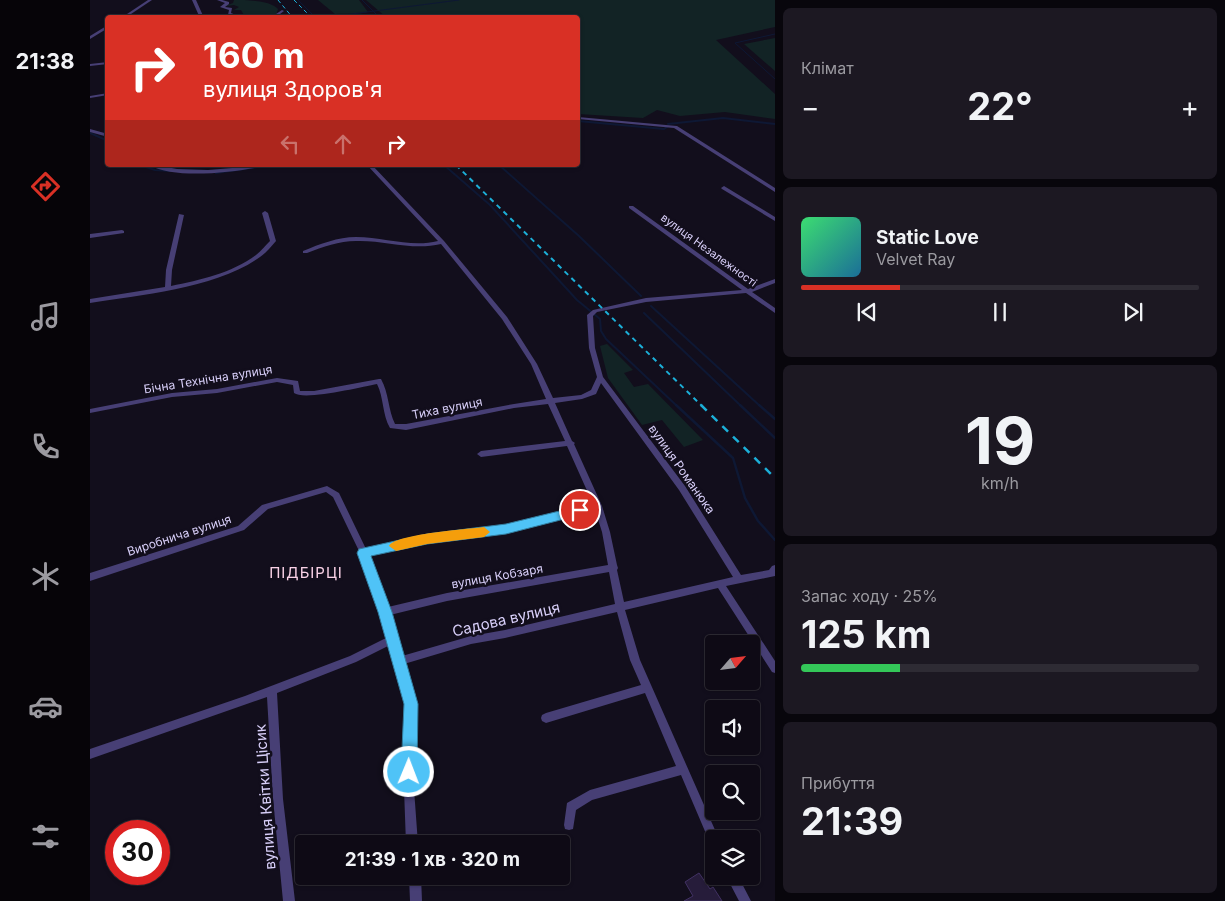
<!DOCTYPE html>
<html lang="uk">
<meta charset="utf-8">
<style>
:root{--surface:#0e0a15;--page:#1c1822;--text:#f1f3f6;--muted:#9b9aa0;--line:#2e2b34;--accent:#d93025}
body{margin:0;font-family:Inter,sans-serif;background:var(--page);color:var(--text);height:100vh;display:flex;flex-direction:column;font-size:19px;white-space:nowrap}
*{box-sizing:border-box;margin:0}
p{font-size:16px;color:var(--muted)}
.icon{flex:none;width:28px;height:28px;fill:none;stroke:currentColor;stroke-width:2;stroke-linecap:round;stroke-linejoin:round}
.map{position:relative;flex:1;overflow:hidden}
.sheet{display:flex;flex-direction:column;gap:8px;padding:8px;background:#08060c;width:450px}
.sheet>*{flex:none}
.banner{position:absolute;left:15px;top:15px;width:475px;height:152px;border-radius:5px;box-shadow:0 1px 4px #0004,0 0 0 1px var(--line);background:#d93025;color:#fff;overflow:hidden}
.needle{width:32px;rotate:62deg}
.buttons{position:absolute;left:615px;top:635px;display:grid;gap:10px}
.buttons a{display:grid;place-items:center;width:55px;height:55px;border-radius:5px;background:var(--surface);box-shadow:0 1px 4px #0004,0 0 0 1px var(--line);font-size:25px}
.speed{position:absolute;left:15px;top:820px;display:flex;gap:10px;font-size:25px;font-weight:700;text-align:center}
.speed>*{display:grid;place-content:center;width:65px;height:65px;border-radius:50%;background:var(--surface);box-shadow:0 1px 4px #0004,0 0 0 1px var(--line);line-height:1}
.speed .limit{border:8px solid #d22;background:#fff;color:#111}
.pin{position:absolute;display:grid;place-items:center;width:42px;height:42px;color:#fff;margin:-21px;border:2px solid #fff;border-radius:50%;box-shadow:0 1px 5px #0007}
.me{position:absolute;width:55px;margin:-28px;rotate:1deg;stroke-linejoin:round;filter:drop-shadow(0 0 4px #0008)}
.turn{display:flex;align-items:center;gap:18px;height:105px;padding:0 15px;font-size:22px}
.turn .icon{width:65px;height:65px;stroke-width:2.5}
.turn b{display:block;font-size:35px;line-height:42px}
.lanes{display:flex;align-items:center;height:48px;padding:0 15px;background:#0003;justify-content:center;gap:25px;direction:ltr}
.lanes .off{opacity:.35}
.big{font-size:38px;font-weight:700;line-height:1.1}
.sheet .tile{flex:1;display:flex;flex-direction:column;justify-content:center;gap:8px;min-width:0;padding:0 18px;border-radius:8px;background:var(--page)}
.sheet .dial{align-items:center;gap:0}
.dial b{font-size:65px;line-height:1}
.song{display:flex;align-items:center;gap:15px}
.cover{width:60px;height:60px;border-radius:8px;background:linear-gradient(135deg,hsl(140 70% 55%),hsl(200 70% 35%))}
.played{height:5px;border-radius:2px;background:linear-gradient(90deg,var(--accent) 25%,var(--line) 25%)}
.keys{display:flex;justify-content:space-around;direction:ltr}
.heat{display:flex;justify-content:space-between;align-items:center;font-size:28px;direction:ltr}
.charge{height:8px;border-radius:4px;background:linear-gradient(90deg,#34c759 25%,var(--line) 0)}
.trip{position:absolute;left:205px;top:835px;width:275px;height:50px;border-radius:5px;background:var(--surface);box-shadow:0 1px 4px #0004,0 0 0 1px var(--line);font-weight:700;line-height:50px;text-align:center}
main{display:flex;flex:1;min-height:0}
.tab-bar{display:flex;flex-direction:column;width:90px;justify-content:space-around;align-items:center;background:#060408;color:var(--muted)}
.tab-bar .icon{width:35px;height:35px}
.tab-bar .active{color:var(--accent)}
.tab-bar b{font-size:22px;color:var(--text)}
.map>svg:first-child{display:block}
</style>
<main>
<nav class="tab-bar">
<b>21:38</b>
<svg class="icon active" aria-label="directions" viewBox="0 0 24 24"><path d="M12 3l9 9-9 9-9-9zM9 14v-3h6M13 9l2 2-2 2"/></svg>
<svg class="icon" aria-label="music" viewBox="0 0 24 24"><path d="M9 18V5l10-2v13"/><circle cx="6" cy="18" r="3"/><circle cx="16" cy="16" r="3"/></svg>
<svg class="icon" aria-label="phone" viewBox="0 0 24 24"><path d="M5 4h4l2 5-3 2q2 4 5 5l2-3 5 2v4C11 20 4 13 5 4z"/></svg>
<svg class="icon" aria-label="climate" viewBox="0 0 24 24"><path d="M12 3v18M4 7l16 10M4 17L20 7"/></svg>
<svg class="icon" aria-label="car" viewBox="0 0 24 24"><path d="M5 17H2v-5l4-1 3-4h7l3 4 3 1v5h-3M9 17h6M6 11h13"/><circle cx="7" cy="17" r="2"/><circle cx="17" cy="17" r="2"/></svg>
<svg class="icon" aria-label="filters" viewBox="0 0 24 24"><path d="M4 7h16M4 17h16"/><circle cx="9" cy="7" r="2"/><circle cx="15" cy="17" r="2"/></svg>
</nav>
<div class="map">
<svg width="685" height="901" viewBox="0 0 685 901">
<rect width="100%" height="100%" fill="#120e1c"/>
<!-- green -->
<path fill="#122325" d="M144,0c12,0 36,0 44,9l-2,6 2,2h-33l-4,-7h-7l5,-3 -5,-2 -9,1 8,-3z
M228,0h41l9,12c-12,3 -21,1 -33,2z
M276,0h409v27l-59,13 59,54v25l-50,-7 -45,4 -23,-6 -14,8 -65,-4v-96l-192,-1z
M685,38v33l-31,-27z
M517,344l26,26 -9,3 10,14 14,-3 55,56 -19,7 -22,-27 -20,5 -34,-47 -8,-32z"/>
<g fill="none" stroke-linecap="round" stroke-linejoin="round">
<!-- stream-far2 -->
<path stroke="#0e1834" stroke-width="1" d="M208,0l18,18
M272,0l18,18
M254,15l115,-15
M685,34l-40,9 40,36"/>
<!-- stream-far1 -->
<path stroke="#0e1834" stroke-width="2" d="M488,121l86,8 3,-2
M578,124l55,-6 52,6
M0,133l18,8
M50,165l15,5 15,1
M354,165l46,40 87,95 23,19 1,12 5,8 71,67
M409,165l80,71 62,60
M126,173l55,-8
M561,306l109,100
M554,313l97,93"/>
<!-- stream -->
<path stroke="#0e1834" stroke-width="2.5" d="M586,405l57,53 12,40 13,23 17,19
M650,405l35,33
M669,405l16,14"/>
</g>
<!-- building -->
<path fill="#261c3a" stroke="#413163" d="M609,873l11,16 3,-2 9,14h-38l9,-5 -8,-14z"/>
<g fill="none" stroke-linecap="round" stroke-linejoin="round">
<!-- minor -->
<path fill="#473f75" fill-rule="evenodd" d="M58,0h4l-27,18h-4z
M102,0h4l8,18h-4z
M127,0h5l7,2v2l-4,3 7,1 -1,5 12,5h-6l-9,-3 1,-5 -9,-3 5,-4z
M192,10l2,1 -4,3 2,4h-3l-3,-4z
M18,25v3l-18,11v-3z
M18,62v2l-18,2v-2z
M18,93v2l-18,3v-2z
M488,117l99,9 98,62v4l-101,-64 -96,-9z
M0,129l18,5v3l-18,-5z
M59,165h7l21,4 31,1 59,-5 -2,1c-30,6 -89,14 -116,-1z
M277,165h5l72,76 63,76 30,47 16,34 28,-3 10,-5 6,-13 -8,-29 -2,-33 6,-5 53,-12 96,-8 -113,-82v-2h4l115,83 27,-10v4l-23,9 23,16v5l-29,-20 -100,9 -49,10 -4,4 2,32 8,29 82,109 56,89 28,-5 3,-4 3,-1v11l-49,10 49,75v12l-3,-1 -54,-84 -93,22 15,50 79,179h-5v5l-4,-1 -29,-68 -89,25 -16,10 -3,19 -4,1 -4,-1 -1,-4 3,-22 23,-13 86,-24 -31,-73 -99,30 -4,-2 -1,-3 1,-3 4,-2 95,-28 -11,-25 -13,-48 -112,26 -34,6 -67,20 12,40 -2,85 4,55h-12l-2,-55 2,-85 -16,-59 -34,17 -79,31 6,106 12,102h-12l-10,-102 -6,-102 -177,62v-10l155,-53 105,-40 38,-19 -7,-25 -21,-59 -27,-56 -7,-5 -58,17 -24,21 -154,51v-8l148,-47 24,-21 65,-19 12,7 27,56 61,-13 79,-10 87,-22 -26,-58 -86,11 -4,-3 4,-3 84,-10 -17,-37 -34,4 -108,22 -16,-2c-8,-14 -6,-30 -13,-44 -16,3 -73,17 -83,9l-1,-8 -16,-3 -60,11 -45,4 -82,16v-4l82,-16 45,-4 60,-11 21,3 2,10h14l65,-12h2c8,14 7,31 14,45h11l108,-20 32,-5 -15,-35 -29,-45 -61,-75c-29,7 -56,-4 -85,-3 -17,0 -33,6 -49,12h-4v-2c17,-7 35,-14 53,-14 28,0 55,11 82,4zM511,383l78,107 54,87 -109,25 -7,-32 1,-2 -1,-3 -7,-33 -8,-26 -28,-62 1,-1 -3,-2 -17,-38 27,-4 14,-5zM505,510l7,22 6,33 -161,28 -59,14 -19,-52 58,-13 79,-10zM519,572l6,32 -110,26 -34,6 -69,20 -12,-41 57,-14z
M634,186l51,31v4l-53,-32 -1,-1z
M175,211l3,2 8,28c-5,6 -10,12 -16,16 -43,31 -119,38 -170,46v-4l75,-12 1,-17 13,-56 5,1 -12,55 -1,16c29,-6 61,-13 85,-31 5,-4 10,-10 14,-14l-8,-28z
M32,230l2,1v2l-34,5v-4z
M319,876h12l1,25h-12z
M636,876h12l13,25h-12z"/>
<!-- rail-far2 -->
<path stroke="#1cafd8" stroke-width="1" stroke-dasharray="4 3" stroke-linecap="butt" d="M188,0l15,18
M204,0l18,18"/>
<!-- rail-far1 -->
<path stroke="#1cafd8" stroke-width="2" stroke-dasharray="5 4.5" stroke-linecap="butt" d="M366,165l246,241"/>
<!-- rail -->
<path stroke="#1cafd8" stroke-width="2.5" stroke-dasharray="8 7" stroke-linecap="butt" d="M611,405l74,73"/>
</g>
<!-- route -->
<path fill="#4fc3f7" stroke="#337fa1" d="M490,506l4,1 2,3 -2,4 -78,20 -79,10 -56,12 21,56 26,92 -1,68 -2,6 -6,2 -5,-2 -3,-6 3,-68 -26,-92 -21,-59 2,-4 68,-15 79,-10z"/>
<!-- slow -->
<path fill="#f59e0b" d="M394,527l6,5 -6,5 -57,7 -31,7 -7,-5c6,-12 79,-17 95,-19z"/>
<g text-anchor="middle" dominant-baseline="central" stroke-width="5" stroke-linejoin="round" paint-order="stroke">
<!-- far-street labels -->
<g font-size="11" fill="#d8cff9" stroke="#120e1c">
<text transform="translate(619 250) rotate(36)">вулиця Незалежності</text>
</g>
<!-- street labels -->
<g font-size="12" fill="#d8cff9" stroke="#120e1c">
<text transform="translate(118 379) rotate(-9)">Бічна Технічна вулиця</text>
<text transform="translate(357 408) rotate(-11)">Тиха вулиця</text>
<text transform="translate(592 469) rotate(55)">вулиця Романюка</text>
<text transform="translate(89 535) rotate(-18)">Виробнича вулиця</text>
<text transform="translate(407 576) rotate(-10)">вулиця Кобзаря</text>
</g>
<!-- quarter labels -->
<g font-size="15" letter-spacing="1" fill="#f9d1e6" stroke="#120e1c">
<text x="216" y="572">ПІДБІРЦІ</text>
</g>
<!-- near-street labels -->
<g font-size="15" fill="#d8cff9" stroke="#120e1c">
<text transform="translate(416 619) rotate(-13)">Садова вулиця</text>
<text transform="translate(175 797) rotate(-94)">вулиця Квітки Цісик</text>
</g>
</g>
</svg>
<div class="buttons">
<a><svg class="needle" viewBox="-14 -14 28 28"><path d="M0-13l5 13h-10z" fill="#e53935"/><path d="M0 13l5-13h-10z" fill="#9b9aa0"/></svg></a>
<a><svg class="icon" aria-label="sound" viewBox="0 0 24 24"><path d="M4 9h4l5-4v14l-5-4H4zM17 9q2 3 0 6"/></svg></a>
<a><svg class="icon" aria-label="search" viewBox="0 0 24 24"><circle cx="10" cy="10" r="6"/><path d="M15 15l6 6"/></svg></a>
<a><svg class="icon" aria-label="layers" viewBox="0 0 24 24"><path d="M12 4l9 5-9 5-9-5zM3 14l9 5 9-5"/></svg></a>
</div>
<div class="speed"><div class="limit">30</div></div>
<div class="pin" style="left:490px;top:510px;background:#d93025"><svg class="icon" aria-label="arrive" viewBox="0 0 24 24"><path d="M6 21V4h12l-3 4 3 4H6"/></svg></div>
<svg class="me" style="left:319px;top:772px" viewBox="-20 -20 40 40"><circle r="17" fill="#4fc3f7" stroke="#fff" stroke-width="3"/><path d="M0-11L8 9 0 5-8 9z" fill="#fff"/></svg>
<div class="trip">21:39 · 1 хв · 320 m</div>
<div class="banner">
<div class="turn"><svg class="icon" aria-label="right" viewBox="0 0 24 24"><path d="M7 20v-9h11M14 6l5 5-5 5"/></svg><div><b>160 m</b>вулиця Здоров'я</div></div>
<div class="lanes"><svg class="icon off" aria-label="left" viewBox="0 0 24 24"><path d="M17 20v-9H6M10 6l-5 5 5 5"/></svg><svg class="icon off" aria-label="ahead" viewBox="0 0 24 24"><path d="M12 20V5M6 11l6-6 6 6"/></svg><svg class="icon" aria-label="right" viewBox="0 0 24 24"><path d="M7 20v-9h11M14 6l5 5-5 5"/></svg></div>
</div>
</div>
<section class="sheet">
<div class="tile"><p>Клімат</p>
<div class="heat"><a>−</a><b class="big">22°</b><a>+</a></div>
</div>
<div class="tile">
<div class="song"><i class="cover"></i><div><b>Static Love</b><p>Velvet Ray</p></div></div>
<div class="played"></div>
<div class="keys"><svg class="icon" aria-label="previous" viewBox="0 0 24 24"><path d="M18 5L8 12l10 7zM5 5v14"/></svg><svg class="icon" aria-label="pause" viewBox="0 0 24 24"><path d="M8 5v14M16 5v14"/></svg><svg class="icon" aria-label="next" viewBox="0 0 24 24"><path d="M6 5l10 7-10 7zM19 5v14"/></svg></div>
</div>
<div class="tile dial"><b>19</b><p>km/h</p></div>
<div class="tile"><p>Запас ходу · 25%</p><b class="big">125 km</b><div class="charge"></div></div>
<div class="tile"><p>Прибуття</p><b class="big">21:39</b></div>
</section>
</main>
